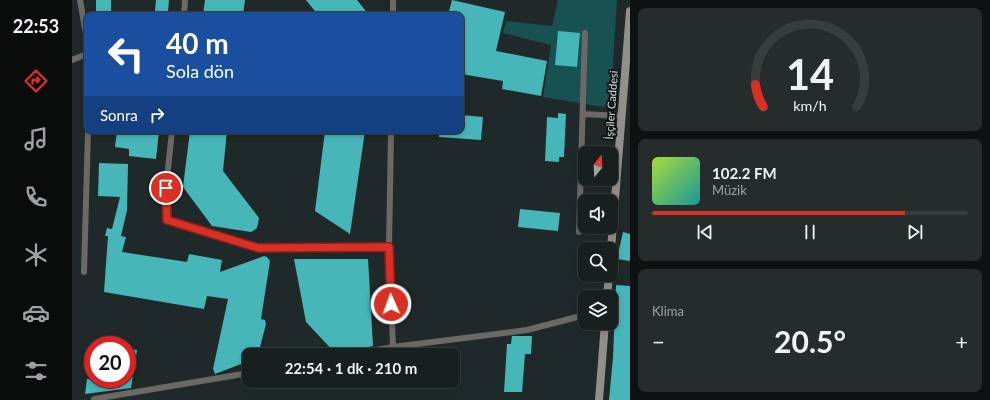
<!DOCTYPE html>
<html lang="tr">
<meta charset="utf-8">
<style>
:root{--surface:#181f1f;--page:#252c2c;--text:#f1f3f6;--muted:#9fa2a4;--line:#363d3d;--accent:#d93025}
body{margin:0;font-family:Lato,sans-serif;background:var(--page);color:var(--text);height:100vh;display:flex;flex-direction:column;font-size:15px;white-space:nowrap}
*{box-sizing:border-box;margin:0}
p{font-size:13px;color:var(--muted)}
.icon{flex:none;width:22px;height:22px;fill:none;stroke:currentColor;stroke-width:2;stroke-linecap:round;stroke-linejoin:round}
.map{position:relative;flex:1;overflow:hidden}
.sheet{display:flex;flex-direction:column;gap:8px;padding:8px;background:#0d1111;width:360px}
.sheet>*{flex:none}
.guide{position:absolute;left:12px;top:12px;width:380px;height:122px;border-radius:8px;box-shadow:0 2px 6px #0003,0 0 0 1px var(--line);background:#1a4fa0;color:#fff;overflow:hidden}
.needle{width:26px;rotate:18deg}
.buttons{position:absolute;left:506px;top:146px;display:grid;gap:8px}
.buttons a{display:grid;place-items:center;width:40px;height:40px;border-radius:8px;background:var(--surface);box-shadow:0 2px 6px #0003,0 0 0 1px var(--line);font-size:20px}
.speed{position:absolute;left:12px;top:336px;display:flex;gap:8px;font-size:20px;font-weight:700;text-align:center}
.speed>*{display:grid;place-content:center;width:52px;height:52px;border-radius:50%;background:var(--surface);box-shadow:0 2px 6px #0003,0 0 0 1px var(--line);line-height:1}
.speed .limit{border:6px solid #d22;background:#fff;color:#111}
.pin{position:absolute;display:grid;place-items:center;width:34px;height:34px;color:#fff;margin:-17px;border:2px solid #fff;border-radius:50%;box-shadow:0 1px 4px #0007}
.me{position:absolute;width:44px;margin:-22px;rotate:358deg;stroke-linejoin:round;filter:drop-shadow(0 0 3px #0008)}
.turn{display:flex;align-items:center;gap:14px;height:84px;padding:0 16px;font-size:18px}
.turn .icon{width:52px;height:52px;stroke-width:2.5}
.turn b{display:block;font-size:28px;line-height:34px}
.then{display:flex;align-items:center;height:38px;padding:0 16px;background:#0003;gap:8px;font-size:15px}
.big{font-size:30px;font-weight:700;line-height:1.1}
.sheet .card{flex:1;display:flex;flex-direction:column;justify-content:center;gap:6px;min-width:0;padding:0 14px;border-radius:8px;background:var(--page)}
.sheet .dial{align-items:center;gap:0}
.dial svg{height:104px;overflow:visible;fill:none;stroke:var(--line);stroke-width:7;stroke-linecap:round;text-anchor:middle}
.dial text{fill:var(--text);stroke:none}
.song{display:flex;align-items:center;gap:12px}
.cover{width:48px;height:48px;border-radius:6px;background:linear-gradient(135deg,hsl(80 70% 55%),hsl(180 70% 35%))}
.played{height:4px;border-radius:2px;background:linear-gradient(90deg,var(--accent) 80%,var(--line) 80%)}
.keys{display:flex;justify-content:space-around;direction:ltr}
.heat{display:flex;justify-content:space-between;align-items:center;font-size:22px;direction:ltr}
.trip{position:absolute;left:170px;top:348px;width:218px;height:40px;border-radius:8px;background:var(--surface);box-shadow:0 2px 6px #0003,0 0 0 1px var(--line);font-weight:700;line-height:40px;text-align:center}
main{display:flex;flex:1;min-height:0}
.tab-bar{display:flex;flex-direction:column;width:72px;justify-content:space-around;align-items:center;background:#0a0c0c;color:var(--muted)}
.tab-bar .icon{width:28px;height:28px}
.tab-bar .active{color:var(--accent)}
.tab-bar b{font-size:18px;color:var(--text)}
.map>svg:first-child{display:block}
</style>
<main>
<nav class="tab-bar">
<b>22:53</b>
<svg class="icon active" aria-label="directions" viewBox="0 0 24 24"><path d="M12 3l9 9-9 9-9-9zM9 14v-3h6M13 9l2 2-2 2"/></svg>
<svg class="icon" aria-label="music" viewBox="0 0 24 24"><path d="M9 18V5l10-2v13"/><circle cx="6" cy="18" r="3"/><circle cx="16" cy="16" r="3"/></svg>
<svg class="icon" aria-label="phone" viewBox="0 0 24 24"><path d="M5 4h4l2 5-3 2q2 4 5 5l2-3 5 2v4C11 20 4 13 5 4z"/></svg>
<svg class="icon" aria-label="climate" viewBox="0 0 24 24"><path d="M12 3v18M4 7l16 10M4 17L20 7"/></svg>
<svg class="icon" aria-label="car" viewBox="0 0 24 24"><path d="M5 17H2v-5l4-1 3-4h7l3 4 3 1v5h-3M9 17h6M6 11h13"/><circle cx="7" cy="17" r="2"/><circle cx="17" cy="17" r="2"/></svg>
<svg class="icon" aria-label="filters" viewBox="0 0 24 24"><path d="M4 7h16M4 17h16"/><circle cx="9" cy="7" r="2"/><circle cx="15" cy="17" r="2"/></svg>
</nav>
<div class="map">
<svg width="558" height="400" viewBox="0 0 558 400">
<rect width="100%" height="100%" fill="#202929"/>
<!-- green -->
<path fill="#185152" d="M486,0h59l-7,108 -67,-11 8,-52 -48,-12 3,-12 46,5z"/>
<!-- building -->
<path fill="#46b6b9" d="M24,0h15v15h-15z
M84,0h13l-1,11h-13z
M133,0h40l-2,15h-40z
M234,0h51l12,15h-51z
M380,0l53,12 -9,39 51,10 -6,35 -39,-7 1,-8 -42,-7v-59h-13z
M486,31l22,2 -3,34 -22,-2z
M486,113l8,1 -2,43h-5v5l-14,-1 2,-44 11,1z
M389,115l22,2 -2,23 -42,-3v-6h22z
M45,131h42l-3,28 -27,-3v-7l-14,-2z
M118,131h37l-4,40 36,47 -2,10 -6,4 -39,-6 -29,-39z
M253,131h40l-15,103 -35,-23z
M27,163l29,1 -1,46 -6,26 5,1 -4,15 65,10 2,-8 33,6 -2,12 44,-16 3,1 3,4 -9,58 4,1 1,4 -8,31h-9v6l-34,13 -2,-5 15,-70 -21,-3 -3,13 -100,-17 4,-56h-3l2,-8 5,1 8,-32 -22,-1z
M448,209l40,4 -2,18 -40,-4z
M551,232l7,2v27l-13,-2z
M222,259h74l5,87 -37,8 -30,-32z
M544,285l14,1v114h-21l4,-43z
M440,336h20l-1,18h-6l-3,38h-18l3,-48h4z
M55,349l10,1 -6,38 -46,6 2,-15h40z"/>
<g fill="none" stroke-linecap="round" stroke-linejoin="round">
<!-- lane -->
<path stroke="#6b6966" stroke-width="6" d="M8,0l7,40
M112,15l1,-15
M321,15v-15
M0,60l15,-6
M15,72v27
M511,114l38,2
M100,131l-6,57 1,32 92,28 130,-1
M319,131l-2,116 4,100
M507,232l6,-199
M12,272l4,-141
M276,355l45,-8 134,-17 58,-15
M22,399l155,-26"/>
<!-- secondary -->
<path stroke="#928e89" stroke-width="8" d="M539,249l19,-238
M535,297l2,-22
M527,400l6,-77"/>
</g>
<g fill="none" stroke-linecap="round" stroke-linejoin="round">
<defs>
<path id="route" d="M94,188l1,32 91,28 131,-1 2,57"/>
</defs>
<!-- route casing -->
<use href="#route" stroke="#8d1f18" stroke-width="10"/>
<!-- route -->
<use href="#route" stroke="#d93025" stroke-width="7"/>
</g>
<g text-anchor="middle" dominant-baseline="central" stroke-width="4" stroke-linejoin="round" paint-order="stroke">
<!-- street labels -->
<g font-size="11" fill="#d9e0e0" stroke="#0d1111">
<text transform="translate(539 105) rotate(-86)">İşçiler Caddesi</text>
</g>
</g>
</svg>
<div class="buttons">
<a><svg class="needle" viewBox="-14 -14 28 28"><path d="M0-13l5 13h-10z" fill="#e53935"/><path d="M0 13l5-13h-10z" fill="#9fa2a4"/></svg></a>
<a><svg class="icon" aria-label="sound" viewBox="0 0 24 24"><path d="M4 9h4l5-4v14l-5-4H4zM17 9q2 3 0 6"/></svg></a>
<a><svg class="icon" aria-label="search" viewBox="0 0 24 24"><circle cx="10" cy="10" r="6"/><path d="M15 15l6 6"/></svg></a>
<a><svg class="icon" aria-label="layers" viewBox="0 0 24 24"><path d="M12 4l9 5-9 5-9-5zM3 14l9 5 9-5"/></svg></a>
</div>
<div class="speed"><div class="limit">20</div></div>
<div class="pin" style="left:94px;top:188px;background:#d93025"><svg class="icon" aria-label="arrive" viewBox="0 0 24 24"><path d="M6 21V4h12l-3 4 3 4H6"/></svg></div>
<svg class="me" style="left:319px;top:304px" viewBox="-20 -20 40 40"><circle r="17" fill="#d93025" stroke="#fff" stroke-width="3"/><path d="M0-11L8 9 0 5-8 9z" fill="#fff"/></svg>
<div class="trip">22:54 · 1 dk · 210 m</div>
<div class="guide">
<div class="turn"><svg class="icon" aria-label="left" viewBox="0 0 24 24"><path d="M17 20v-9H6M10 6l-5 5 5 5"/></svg><div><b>40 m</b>Sola dön</div></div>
<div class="then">Sonra<svg class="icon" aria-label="right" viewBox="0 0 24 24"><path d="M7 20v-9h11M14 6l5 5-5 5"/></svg></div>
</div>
</div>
<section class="sheet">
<div class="card dial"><svg viewBox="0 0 100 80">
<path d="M14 69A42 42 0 1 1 86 69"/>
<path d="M14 69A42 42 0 0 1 8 52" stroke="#d93025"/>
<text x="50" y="56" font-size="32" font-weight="700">14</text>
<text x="50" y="72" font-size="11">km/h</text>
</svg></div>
<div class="card">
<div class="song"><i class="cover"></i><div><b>102.2 FM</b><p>Müzik</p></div></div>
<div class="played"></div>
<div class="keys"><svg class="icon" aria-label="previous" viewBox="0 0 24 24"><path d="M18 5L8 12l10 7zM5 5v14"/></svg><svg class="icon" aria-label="pause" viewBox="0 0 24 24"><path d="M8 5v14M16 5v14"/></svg><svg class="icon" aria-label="next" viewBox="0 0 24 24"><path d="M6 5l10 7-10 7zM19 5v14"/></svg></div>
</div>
<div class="card"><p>Klima</p>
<div class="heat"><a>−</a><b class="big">20.5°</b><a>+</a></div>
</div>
</section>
</main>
